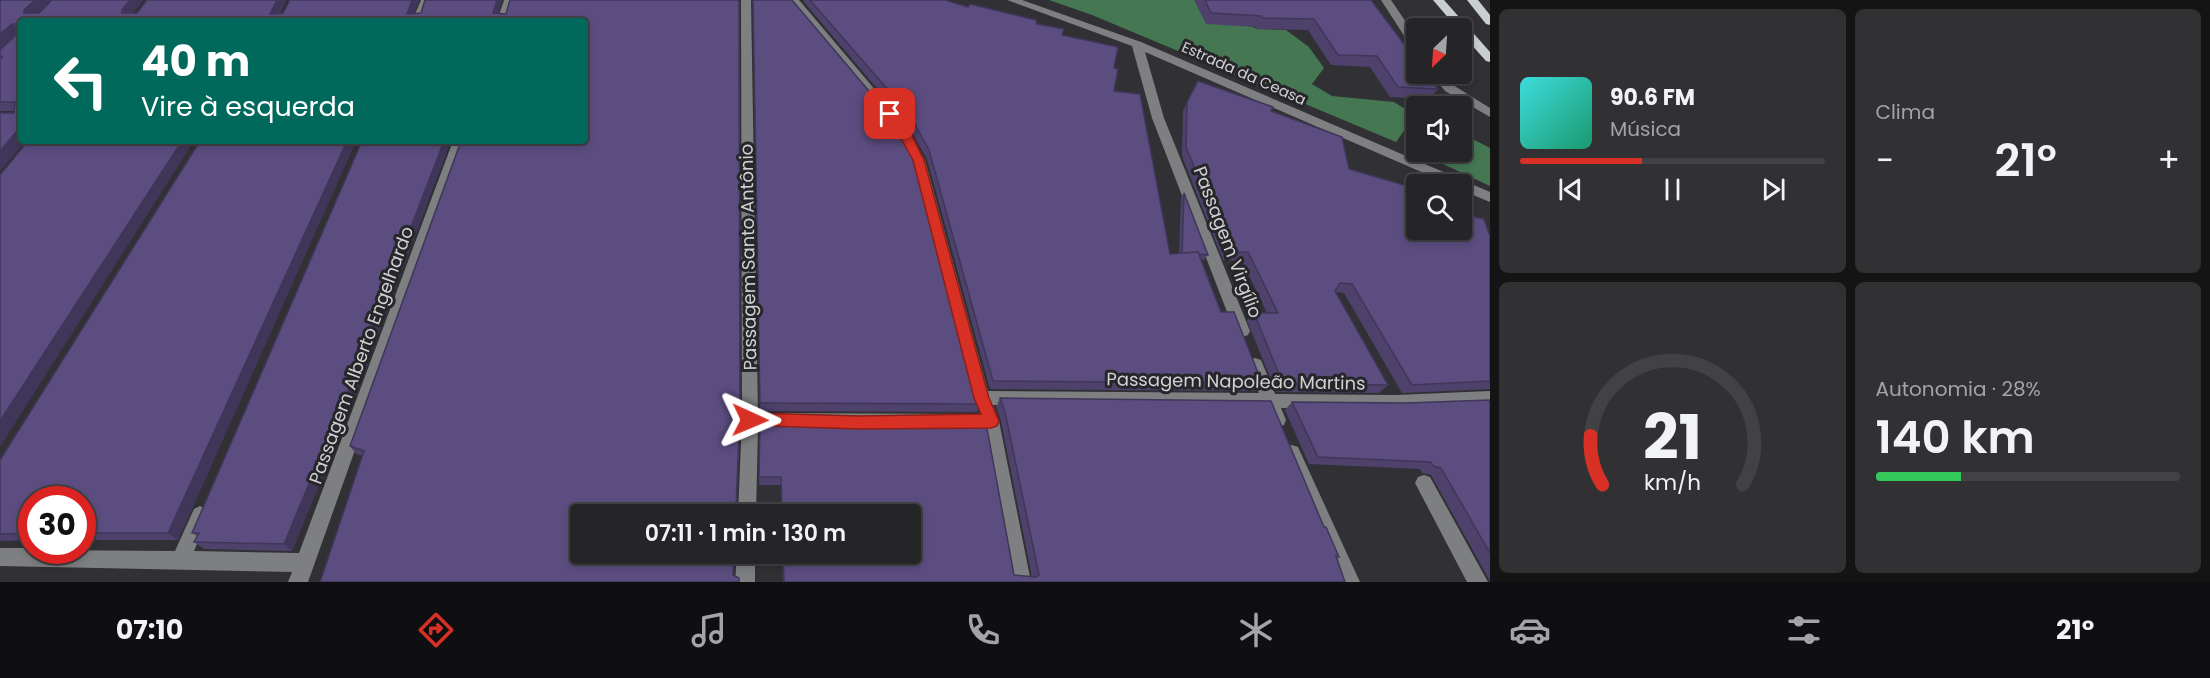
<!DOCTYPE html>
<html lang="pt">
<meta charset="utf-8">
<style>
:root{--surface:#252427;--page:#313033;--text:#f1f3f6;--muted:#a3a4a7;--line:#424144;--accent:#d93025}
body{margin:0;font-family:Poppins,sans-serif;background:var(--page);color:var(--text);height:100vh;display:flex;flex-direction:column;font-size:22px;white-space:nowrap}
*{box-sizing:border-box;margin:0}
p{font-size:20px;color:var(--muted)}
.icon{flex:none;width:33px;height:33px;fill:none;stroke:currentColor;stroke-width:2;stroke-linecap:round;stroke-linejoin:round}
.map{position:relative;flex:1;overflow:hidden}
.side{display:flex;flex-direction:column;gap:9px;padding:9px;background:#141415;width:720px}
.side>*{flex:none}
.banner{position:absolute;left:18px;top:18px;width:570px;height:126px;border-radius:6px;box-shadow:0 3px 9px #0003,0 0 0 2px var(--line);background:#00695c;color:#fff;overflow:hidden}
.needle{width:39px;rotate:205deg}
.fabs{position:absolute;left:1406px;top:18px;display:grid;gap:12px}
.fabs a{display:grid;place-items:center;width:66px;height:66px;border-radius:6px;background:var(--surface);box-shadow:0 3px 9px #0003,0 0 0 2px var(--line);font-size:30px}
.speed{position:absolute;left:18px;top:486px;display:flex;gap:12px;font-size:30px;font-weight:700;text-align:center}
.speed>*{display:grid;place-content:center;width:78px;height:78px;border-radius:50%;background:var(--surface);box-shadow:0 3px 9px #0003,0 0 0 2px var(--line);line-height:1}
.speed .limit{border:9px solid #d22;background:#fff;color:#111}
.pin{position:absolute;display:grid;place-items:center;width:51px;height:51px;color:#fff;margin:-26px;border-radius:12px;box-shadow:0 3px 9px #0006}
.me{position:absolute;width:66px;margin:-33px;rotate:91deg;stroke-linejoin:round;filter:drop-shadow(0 0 4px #0008)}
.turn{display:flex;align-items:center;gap:21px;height:126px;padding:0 24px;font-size:27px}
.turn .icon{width:78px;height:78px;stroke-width:2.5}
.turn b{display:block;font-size:42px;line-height:51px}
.big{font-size:45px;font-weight:600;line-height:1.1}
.side .tile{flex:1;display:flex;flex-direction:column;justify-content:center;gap:9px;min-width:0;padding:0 21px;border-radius:9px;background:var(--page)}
.side .dial{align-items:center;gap:0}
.dial svg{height:156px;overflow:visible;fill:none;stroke:var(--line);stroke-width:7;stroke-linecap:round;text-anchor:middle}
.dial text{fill:var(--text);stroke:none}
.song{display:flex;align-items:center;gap:18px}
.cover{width:72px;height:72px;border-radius:9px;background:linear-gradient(135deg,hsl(180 70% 55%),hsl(160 70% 35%))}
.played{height:6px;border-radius:3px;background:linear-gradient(90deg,var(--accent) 40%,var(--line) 40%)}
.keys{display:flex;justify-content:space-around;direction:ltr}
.heat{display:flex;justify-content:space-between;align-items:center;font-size:33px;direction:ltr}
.charge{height:9px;border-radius:4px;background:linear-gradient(90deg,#34c759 28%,var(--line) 0)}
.side .tiles{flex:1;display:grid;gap:9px;grid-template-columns:repeat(2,1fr)}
.trip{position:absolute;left:570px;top:504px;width:351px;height:60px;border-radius:6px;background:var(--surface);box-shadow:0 3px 9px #0003,0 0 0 2px var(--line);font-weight:600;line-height:60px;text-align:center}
.dock{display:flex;height:96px;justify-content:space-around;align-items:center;background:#0f0e10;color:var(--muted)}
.dock .icon{width:42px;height:42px}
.dock .current{color:var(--accent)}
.dock b{font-size:27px;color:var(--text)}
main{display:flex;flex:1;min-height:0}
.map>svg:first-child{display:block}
</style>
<main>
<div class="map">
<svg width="1490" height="582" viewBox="0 0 1490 582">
<rect width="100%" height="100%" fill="#313034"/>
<!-- forest -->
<path fill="#447752" d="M1049,0h146l62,29 29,1 23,17 15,21 -12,16 20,12 62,6 21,13 -19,27 -304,-127z
M1461,133l29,15v38l-79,-37 5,-3v6h45z"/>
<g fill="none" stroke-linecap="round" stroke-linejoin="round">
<!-- minor -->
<path fill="#7d7f80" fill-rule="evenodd" d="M421,0h10l-9,21h-10z
M504,0h10l-7,21h-10z
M741,0h10l7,413 222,1 -69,-254 -15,-30 -108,-130h11l106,125 20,35 63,231 271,2 -12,-28 2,-5 6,-2 6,2 14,34 121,1 94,-4v14l-94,4 -115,-1 5,12 -2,5 -6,2 -6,-2 -7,-17 -272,-3 6,16 32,161h-20l-27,-153 -226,-1 -2,86h-18l4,-94z
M1007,0h15l119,42 349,150v10l-29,-12v-6h-12l-304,-132 19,66 86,213 -2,4 -6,2 -6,-2 -84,-217 -20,-72z
M1381,0h10l25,37v12l-4,-1z
M1431,74h12l10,11 37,23v9l-45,-26z
M453,141h12l-157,441h-20l4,-10 -292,-6v-18h32v2l143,1 19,-42 6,-3 6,3 3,6 -15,36 105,2z
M1292,445l6,2 62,135h-20l-57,-129 3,-6z
M1424,475l6,2 58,105h-21l-52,-99 3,-6z
M737,554h18v28h-20z"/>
<!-- major -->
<path fill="#c9ced0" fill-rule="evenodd" d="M1433,0h11l46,52v10l-4,-1 -25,-28v-5h-4z
M1467,0h11l12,15v10l-4,-1z"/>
</g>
<!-- wall -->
<path fill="#4e426d" d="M0,0h51l-14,13h2l13,-13h91l-10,13h4l10,-13h139l-6,13h3l7,-13h129l-5,13h7l4,-13h77l-4,13 8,1 4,-14h229l1,420 -4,87 7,2v5h-163v40h156h-1l-2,22 6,2v4h-419l43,-126 -7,-2 -6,-8 111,-305h124v-120h-564v120h4l-25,30v-58h14v-2h-14v-61l11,-10 -11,9z
M753,0l227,404 -3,8 -217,-1z
M804,0h141l23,7 69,17 25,11 52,33v23l56,163h9l2,-56 3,-5 24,62 -4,5h-3l20,52 41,71 -7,8 -265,-2 -63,-230 -20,-35 -103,-122z
M1194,0h177l67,89 -9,10 -39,-2 -20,-30 -39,-2 -23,-35 -51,-1 -2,-2 -49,-3z
M1198,81l73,30 78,58 58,25 58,21 25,21v153l-88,4 -58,-100 -8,-1 52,93 -9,8 -103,-1 -29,-71 7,-8h13l-25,-52 -19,-1 -41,-104 1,-45z
M200,141h156l-178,399h-96v-40h-50v40l-32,1v-81z
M362,141l-26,305h-1l-43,105 -88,-2 -10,-7 3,-6 -5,-3z
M1000,398l324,129 15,30 -3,1 9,24h-562l-1,-28h128v-40h-129v-29h-22l1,-63 254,153 18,2 -31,-156 -5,-14z
M1490,400v182h-1l1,-1 -59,-106 -9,-2 -2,-4 -111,-5 -24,-54 7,-8 114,1z"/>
<!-- shaded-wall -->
<path fill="#403659" d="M35,0h16l-20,19 -7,-6v-3z
M130,0h13l-15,20 -6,-7v-3z
M277,0h9l-11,21 -5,-7z
M412,0h7l-8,21 -4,-7z
M497,0h5l-6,21 -3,-8z
M12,24l8,9 -20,16v-15z
M18,130l3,4v7h4l-25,30v-20z
M182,141h12l-194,306v-26z
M347,141h9l-178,399 -10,-7z
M444,141h7l-115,305 -6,-8z
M328,438l7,8 -43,105 -8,-7z"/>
<!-- building -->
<path fill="#5b4d7f" stroke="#403659" stroke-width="1.5" d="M0,0h35l-11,10v3h15l13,-13h78l-8,10v3h15l10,-13h130l-7,14 13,-1 7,-13h122l-5,14 14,-1 4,-13h72l-4,13 13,1 4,-14h229l1,412 -4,95 7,2v5h-163v40h154l-1,21 6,3v4h-419l44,-131 -14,-5 111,-305h124v-120h-564v109h-3l-18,21v-38h14l1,-11h-15v-43l3,-3 -3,1v-7l15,-14v-12h-3l-12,10z
M753,0h39l104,123 15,29 69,252 -220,-1z
M810,0h135l23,7 2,-3 66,16 1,4 27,5 -2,6 56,12 -4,21 4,1 -4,22 26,3 30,160 28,-2 23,60h13l28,71 -269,-2 -64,-231 -20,-36z
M1205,0h166l45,60v14h10l12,15 -40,-2 -21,-31 -39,-1 -24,-36 -51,-1 -2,-2 -50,-3z
M1198,81l75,26 -2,4 71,26 7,32 58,17v8l9,3v33h45v-22h2l2,7 19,4 6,17v145l-78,4 -60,-101 -12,-1 -5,8 53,94 -105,-1 -29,-71h24l-30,-61h-19l-43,-105 1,-45z
M28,141h154l-182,280v-246z
M200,141h147l-179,392h-86v-33h-50v33l-32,1v-74z
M362,141h82l-114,297h-2l-44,106 -90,-2 5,-9h-7z
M1184,193l24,62 -9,-1 -1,-2 -16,1z
M1000,398l271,3 53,126h2l13,30 -3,-1 9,26h-561l-1,-28h127v-40h-128l-1,-37h-22l1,-55 226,1 28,152 22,2 3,-2 -34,-163z
M1490,400v153l-49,-85 -8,-2 -2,-4 -113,-5 -26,-55 114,1z"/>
<!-- route -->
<path fill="#d93025" stroke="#8d1f18" stroke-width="1.5" d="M890,111c16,6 26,34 34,49l65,238 10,23 -2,5 -6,2 -132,1 -115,-4 -2,-5 2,-5 6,-2 109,3 122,-2 -7,-16 -61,-238 -17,-30 -12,-16z"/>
<g text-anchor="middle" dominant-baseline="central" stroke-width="6" stroke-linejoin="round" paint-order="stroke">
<!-- far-street labels -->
<g font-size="15" fill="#d1d0d3" stroke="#27262a">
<text transform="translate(1244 73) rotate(24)">Estrada da Ceasa</text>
</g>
<!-- street labels -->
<g font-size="18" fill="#d1d0d3" stroke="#27262a">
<text transform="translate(1228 242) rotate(69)">Passagem Virgílio</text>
<text transform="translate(748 257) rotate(-91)">Passagem Santo Antônio</text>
<text transform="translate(361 355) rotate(-70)">Passagem Alberto Engelhardo</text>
<text transform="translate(1236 381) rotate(1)">Passagem Napoleão Martins</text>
</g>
</g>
</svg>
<div class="fabs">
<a><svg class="needle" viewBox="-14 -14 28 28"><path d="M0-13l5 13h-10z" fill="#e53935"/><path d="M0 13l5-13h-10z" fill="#a3a4a7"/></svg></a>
<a><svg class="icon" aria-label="sound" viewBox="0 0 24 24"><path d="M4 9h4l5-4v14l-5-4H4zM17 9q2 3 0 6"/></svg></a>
<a><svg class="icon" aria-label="search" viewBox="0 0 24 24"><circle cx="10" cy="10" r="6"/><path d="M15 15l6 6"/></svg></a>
</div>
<div class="speed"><div class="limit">30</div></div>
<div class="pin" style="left:890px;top:114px;background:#d93025"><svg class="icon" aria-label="arrive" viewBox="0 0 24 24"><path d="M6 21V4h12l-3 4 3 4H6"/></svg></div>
<svg class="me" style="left:750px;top:420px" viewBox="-20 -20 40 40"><path d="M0-17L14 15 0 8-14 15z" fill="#d93025" stroke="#fff" stroke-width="4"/></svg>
<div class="trip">07:11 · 1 min · 130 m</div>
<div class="banner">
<div class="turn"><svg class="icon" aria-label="left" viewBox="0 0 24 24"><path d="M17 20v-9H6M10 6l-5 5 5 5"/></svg><div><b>40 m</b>Vire à esquerda</div></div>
</div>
</div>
<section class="side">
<div class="tiles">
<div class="tile">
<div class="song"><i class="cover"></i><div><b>90.6 FM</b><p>Música</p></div></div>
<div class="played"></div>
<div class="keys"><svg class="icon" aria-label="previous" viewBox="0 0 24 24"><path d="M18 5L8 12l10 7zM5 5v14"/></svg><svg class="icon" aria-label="pause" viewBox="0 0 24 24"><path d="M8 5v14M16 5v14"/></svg><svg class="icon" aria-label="next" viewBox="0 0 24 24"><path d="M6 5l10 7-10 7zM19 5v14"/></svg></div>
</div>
<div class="tile"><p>Clima</p>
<div class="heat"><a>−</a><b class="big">21°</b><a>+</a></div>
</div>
<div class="tile dial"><svg viewBox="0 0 100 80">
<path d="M14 69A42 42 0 1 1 86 69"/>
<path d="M14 69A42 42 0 0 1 8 44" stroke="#d93025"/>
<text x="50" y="56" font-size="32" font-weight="700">21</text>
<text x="50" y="72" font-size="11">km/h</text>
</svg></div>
<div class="tile"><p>Autonomia · 28%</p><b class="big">140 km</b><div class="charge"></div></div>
</div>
</section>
</main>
<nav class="dock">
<b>07:10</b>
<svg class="icon current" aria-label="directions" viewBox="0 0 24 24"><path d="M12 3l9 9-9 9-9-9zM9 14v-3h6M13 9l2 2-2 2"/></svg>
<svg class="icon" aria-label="music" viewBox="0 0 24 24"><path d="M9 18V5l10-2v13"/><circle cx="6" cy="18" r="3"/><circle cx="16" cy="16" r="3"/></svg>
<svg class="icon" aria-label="phone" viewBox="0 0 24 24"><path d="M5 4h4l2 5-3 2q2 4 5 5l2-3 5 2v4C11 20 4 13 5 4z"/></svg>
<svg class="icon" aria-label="climate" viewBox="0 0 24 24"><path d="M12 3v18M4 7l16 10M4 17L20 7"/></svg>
<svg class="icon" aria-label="car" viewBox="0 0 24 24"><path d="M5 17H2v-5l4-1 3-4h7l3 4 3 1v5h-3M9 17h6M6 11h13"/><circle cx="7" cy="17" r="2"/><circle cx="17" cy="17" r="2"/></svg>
<svg class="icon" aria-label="filters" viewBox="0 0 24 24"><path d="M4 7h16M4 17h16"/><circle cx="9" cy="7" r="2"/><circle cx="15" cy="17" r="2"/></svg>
<b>21°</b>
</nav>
